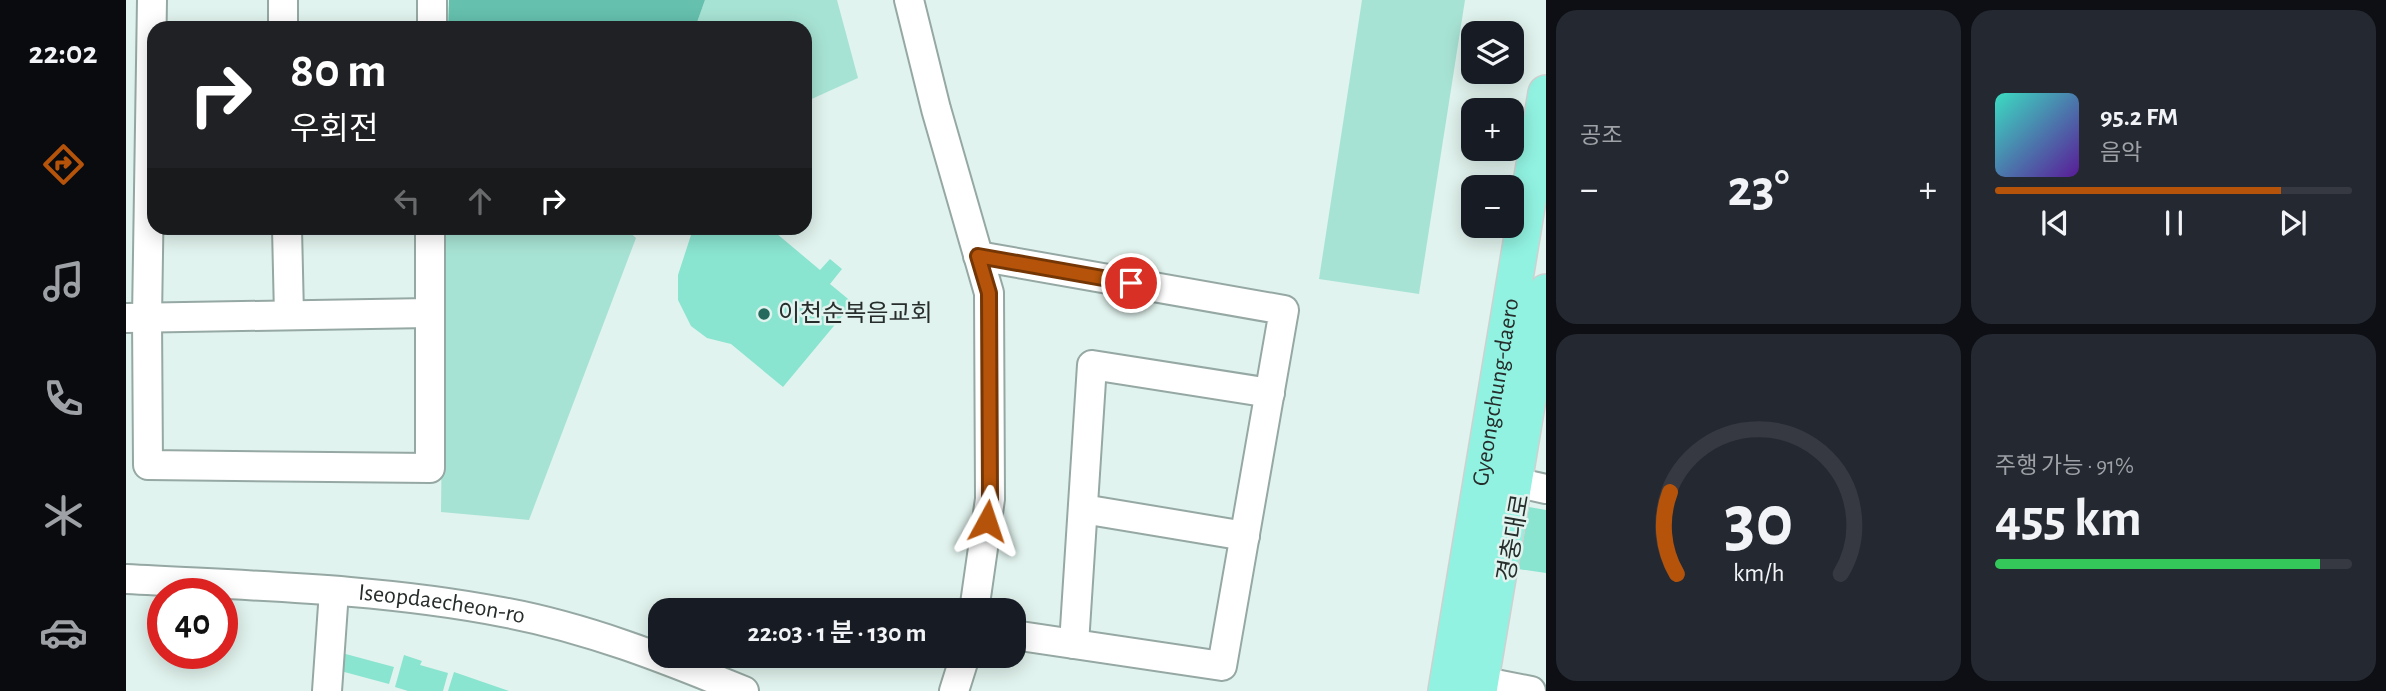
<!DOCTYPE html>
<html lang="ko">
<meta charset="utf-8">
<style>
:root{--surface:#171b24;--page:#242831;--text:#f1f3f6;--muted:#9ea1a6;--line:#363941;--accent:#b45309}
body{margin:0;font-family:"Alegreya Sans","Noto Sans KR",sans-serif;background:var(--page);color:var(--text);height:100vh;display:flex;flex-direction:column;font-size:26px;white-space:nowrap}
*{box-sizing:border-box;margin:0}
p{font-size:23px;color:var(--muted)}
.icon{flex:none;width:38px;height:38px;fill:none;stroke:currentColor;stroke-width:2;stroke-linecap:round;stroke-linejoin:round}
.map{position:relative;flex:1;overflow:hidden}
.drawer{display:flex;flex-direction:column;gap:10px;padding:10px;background:#0d0f14;width:840px}
.drawer>*{flex:none}
.banner{position:absolute;left:21px;top:21px;width:665px;height:214px;border-radius:21px;box-shadow:0 4px 18px #0003;background:#202124;color:#fff;overflow:hidden}
.buttons{position:absolute;left:1335px;top:21px;display:grid;gap:14px}
.buttons a{display:grid;place-items:center;width:63px;height:63px;border-radius:14px;background:var(--surface);box-shadow:0 4px 18px #0003;font-size:35px}
.speed{position:absolute;left:21px;top:578px;display:flex;gap:14px;font-size:35px;font-weight:700;text-align:center}
.speed>*{display:grid;place-content:center;width:91px;height:91px;border-radius:50%;background:var(--surface);box-shadow:0 4px 18px #0003;line-height:1}
.speed .limit{border:10px solid #d22;background:#fff;color:#111}
.pin{position:absolute;display:grid;place-items:center;width:60px;height:60px;color:#fff;margin:-30px;border:4px solid #fff;border-radius:50%;box-shadow:0 2px 7px #0007}
.me{position:absolute;width:77px;margin:-38px;rotate:5deg;stroke-linejoin:round;filter:drop-shadow(0 0 5px #0008)}
.turn{display:flex;align-items:center;gap:24px;height:147px;padding:0 28px;font-size:32px}
.turn .icon{width:91px;height:91px;stroke-width:2.5}
.turn b{display:block;font-size:49px;line-height:60px}
.lanes{display:flex;align-items:center;height:66px;padding:0 28px;background:#0003;justify-content:center;gap:35px;direction:ltr}
.lanes .off{opacity:.35}
.big{font-size:52px;font-weight:600;line-height:1.1}
.drawer .card{flex:1;display:flex;flex-direction:column;justify-content:center;gap:10px;min-width:0;padding:0 24px;border-radius:21px;background:var(--page)}
.drawer .dial{align-items:center;gap:0}
.dial svg{height:182px;overflow:visible;fill:none;stroke:var(--line);stroke-width:7;stroke-linecap:round;text-anchor:middle}
.dial text{fill:var(--text);stroke:none}
.song{display:flex;align-items:center;gap:21px}
.cover{width:84px;height:84px;border-radius:10px;background:linear-gradient(135deg,hsl(170 70% 55%),hsl(270 70% 35%))}
.played{height:7px;border-radius:4px;background:linear-gradient(90deg,var(--accent) 80%,var(--line) 80%)}
.keys{display:flex;justify-content:space-around;direction:ltr}
.heat{display:flex;justify-content:space-between;align-items:center;font-size:38px;direction:ltr}
.charge{height:10px;border-radius:5px;background:linear-gradient(90deg,#34c759 91%,var(--line) 0)}
.drawer .tiles{flex:1;display:grid;gap:10px;grid-template-columns:repeat(2,1fr)}
.trip{position:absolute;left:522px;top:598px;width:378px;height:70px;border-radius:21px;background:var(--surface);box-shadow:0 4px 18px #0003;font-weight:600;line-height:70px;text-align:center}
main{display:flex;flex:1;min-height:0}
.tabs{display:flex;flex-direction:column;width:126px;justify-content:space-around;align-items:center;background:#090b0e;color:var(--muted)}
.tabs .icon{width:49px;height:49px}
.tabs .selected{color:var(--accent)}
.tabs b{font-size:32px;color:var(--text)}
.map>svg:first-child{display:block}
</style>
<main>
<nav class="tabs">
<b>22:02</b>
<svg class="icon selected" aria-label="directions" viewBox="0 0 24 24"><path d="M12 3l9 9-9 9-9-9zM9 14v-3h6M13 9l2 2-2 2"/></svg>
<svg class="icon" aria-label="music" viewBox="0 0 24 24"><path d="M9 18V5l10-2v13"/><circle cx="6" cy="18" r="3"/><circle cx="16" cy="16" r="3"/></svg>
<svg class="icon" aria-label="phone" viewBox="0 0 24 24"><path d="M5 4h4l2 5-3 2q2 4 5 5l2-3 5 2v4C11 20 4 13 5 4z"/></svg>
<svg class="icon" aria-label="climate" viewBox="0 0 24 24"><path d="M12 3v18M4 7l16 10M4 17L20 7"/></svg>
<svg class="icon" aria-label="car" viewBox="0 0 24 24"><path d="M5 17H2v-5l4-1 3-4h7l3 4 3 1v5h-3M9 17h6M6 11h13"/><circle cx="7" cy="17" r="2"/><circle cx="17" cy="17" r="2"/></svg>
</nav>
<div class="map">
<svg width="1420" height="691" viewBox="0 0 1420 691">
<rect width="100%" height="100%" fill="#e1f3ee"/>
<!-- green -->
<path fill="#a7e3d4" d="M579,0h132l21,78 -53,24v-74h-110z
M1236,0h103l-46,294 -100,-15z
M318,228h181l11,10 -107,282 -88,-8z"/>
<!-- forest -->
<path fill="#65c0ad" d="M323,0h256l-10,28h-247z"/>
<!-- building -->
<path fill="#89e4d0" d="M571,228h73l50,42 10,-11 12,10 -12,15 23,19 -70,84 -52,-43 -24,-6 -16,-12 -13,-26v-25l13,-40z
M1403,507l17,3v63l-28,-4z
M216,653l52,14 -5,17 -52,-14z
M278,655l18,6 -2,4 28,8 -5,18h-35l-13,-4z
M328,672l55,19h-61z"/>
<g fill="none" stroke-linecap="round" stroke-linejoin="round">
<defs>
<g id="minor">
<path d="M26,0l-5,318 1,147 282,3v-240"/>
<path d="M157,0v28"/>
<path d="M783,0l27,109 53,184 1,206 -16,112"/>
<path d="M306,28v-28"/>
<path d="M161,228l2,87"/>
<path d="M852,256l306,54 -62,356 -209,-31"/>
<path d="M0,318l303,-5"/>
<path d="M1388,482l32,7"/>
<path d="M957,509l162,27"/>
<path id="s1" d="M0,579c125,7 252,9 376,33 83,15 164,47 242,79"/>
<path d="M948,644l18,-279 178,28"/>
<path d="M1354,681l51,10"/>
<path d="M201,691l7,-100"/>
<path d="M828,691l11,-35"/>
</g>
<g id="major">
<path id="s2" d="M1320,691l100,-598"/>
<path d="M1353,691l67,-399"/>
</g>
</defs>
<!-- minor casing -->
<use href="#minor" stroke="#96a8a3" stroke-width="32"/>
<!-- major casing -->
<use href="#major" stroke="#cfd1d0" stroke-width="38"/>
<!-- minor -->
<use href="#minor" stroke="#fff" stroke-width="28"/>
<!-- major -->
<use href="#major" stroke="#91f2e1" stroke-width="35"/>
</g>
<g fill="none" stroke-linecap="round" stroke-linejoin="round">
<defs>
<path id="route" d="M861,521l3,-22 -1,-206 -11,-37 153,27"/>
</defs>
<!-- route casing -->
<use href="#route" stroke="#753606" stroke-width="18"/>
<!-- route -->
<use href="#route" stroke="#b45309" stroke-width="12"/>
</g>
<!-- markers -->
<circle fill="#266a5d" stroke="#e1f3ee" stroke-width="2.5" cx="638" cy="314" r="7"/>
<g text-anchor="middle" dominant-baseline="central" stroke-width="5" stroke-linejoin="round" paint-order="stroke">
<!-- poi labels -->
<g font-size="24" fill="#262d2b" stroke="#e1f3ee" text-anchor="start">
<text x="652" y="314">이천순복음교회</text>
</g>
<!-- street labels -->
<g font-size="24" fill="#262d2b" stroke="#e1f3ee">
<text stroke="none"><textPath href="#s2" startOffset="303">Gyeongchung-daero</textPath></text>
<text transform="translate(1388 538) rotate(-80)">경충대로</text>
<text stroke="none"><textPath href="#s1" startOffset="317">Iseopdaecheon-ro</textPath></text>
</g>
</g>
</svg>
<div class="buttons">
<a><svg class="icon" aria-label="layers" viewBox="0 0 24 24"><path d="M12 4l9 5-9 5-9-5zM3 14l9 5 9-5"/></svg></a>
<a>+</a>
<a>−</a>
</div>
<div class="speed"><div class="limit">40</div></div>
<div class="pin" style="left:1005px;top:283px;background:#d93025"><svg class="icon" aria-label="arrive" viewBox="0 0 24 24"><path d="M6 21V4h12l-3 4 3 4H6"/></svg></div>
<svg class="me" style="left:861px;top:521px" viewBox="-20 -20 40 40"><path d="M0-17L14 15 0 8-14 15z" fill="#b45309" stroke="#fff" stroke-width="4"/></svg>
<div class="trip">22:03 · 1 분 · 130 m</div>
<div class="banner">
<div class="turn"><svg class="icon" aria-label="right" viewBox="0 0 24 24"><path d="M7 20v-9h11M14 6l5 5-5 5"/></svg><div><b>80 m</b>우회전</div></div>
<div class="lanes"><svg class="icon off" aria-label="left" viewBox="0 0 24 24"><path d="M17 20v-9H6M10 6l-5 5 5 5"/></svg><svg class="icon off" aria-label="ahead" viewBox="0 0 24 24"><path d="M12 20V5M6 11l6-6 6 6"/></svg><svg class="icon" aria-label="right" viewBox="0 0 24 24"><path d="M7 20v-9h11M14 6l5 5-5 5"/></svg></div>
</div>
</div>
<section class="drawer">
<div class="tiles">
<div class="card"><p>공조</p>
<div class="heat"><a>−</a><b class="big">23°</b><a>+</a></div>
</div>
<div class="card">
<div class="song"><i class="cover"></i><div><b>95.2 FM</b><p>음악</p></div></div>
<div class="played"></div>
<div class="keys"><svg class="icon" aria-label="previous" viewBox="0 0 24 24"><path d="M18 5L8 12l10 7zM5 5v14"/></svg><svg class="icon" aria-label="pause" viewBox="0 0 24 24"><path d="M8 5v14M16 5v14"/></svg><svg class="icon" aria-label="next" viewBox="0 0 24 24"><path d="M6 5l10 7-10 7zM19 5v14"/></svg></div>
</div>
<div class="card dial"><svg viewBox="0 0 100 80">
<path d="M14 69A42 42 0 1 1 86 69"/>
<path d="M14 69A42 42 0 0 1 11 33" stroke="#b45309"/>
<text x="50" y="56" font-size="32" font-weight="700">30</text>
<text x="50" y="72" font-size="11">km/h</text>
</svg></div>
<div class="card"><p>주행 가능 · 91%</p><b class="big">455 km</b><div class="charge"></div></div>
</div>
</section>
</main>
